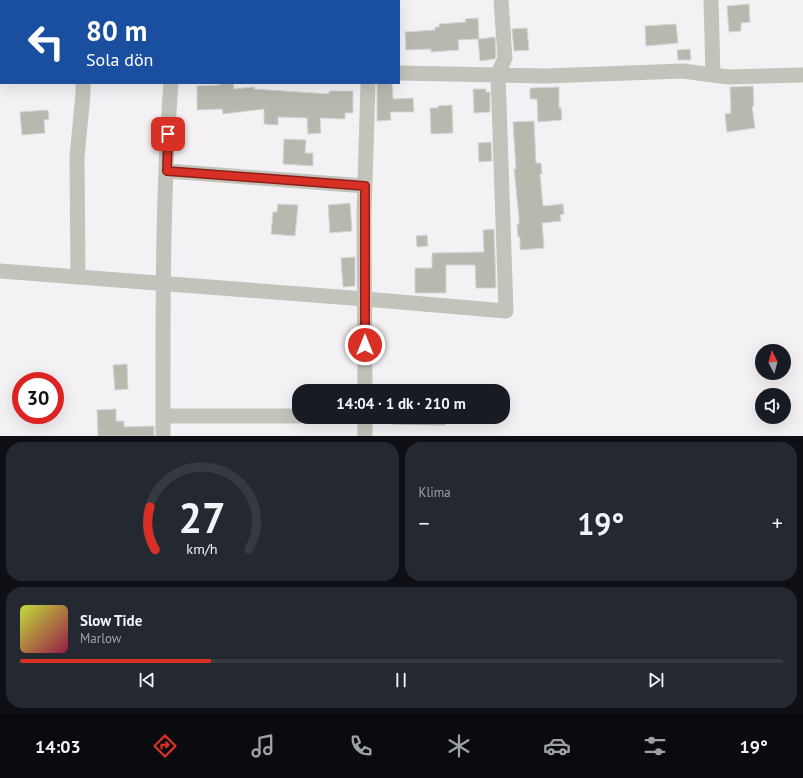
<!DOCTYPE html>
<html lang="tr">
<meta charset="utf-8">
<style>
:root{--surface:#171b24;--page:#242831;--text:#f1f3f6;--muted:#9ea1a6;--line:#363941;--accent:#d93025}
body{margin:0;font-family:"PT Sans",sans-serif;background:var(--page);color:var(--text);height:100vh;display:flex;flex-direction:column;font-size:15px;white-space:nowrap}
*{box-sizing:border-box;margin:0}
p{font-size:13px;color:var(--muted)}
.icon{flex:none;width:22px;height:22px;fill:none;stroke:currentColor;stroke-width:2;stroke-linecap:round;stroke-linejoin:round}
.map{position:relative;height:436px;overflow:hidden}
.panel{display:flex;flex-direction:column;gap:6px;padding:6px;background:#0d0f14;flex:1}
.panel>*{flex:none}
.banner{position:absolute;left:0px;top:0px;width:400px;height:84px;box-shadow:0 4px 16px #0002;background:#1a4fa0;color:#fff;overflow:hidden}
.needle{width:26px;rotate:354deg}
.tools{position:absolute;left:755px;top:344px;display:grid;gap:8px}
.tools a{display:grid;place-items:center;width:36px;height:36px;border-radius:50%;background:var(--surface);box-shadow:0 4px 16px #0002;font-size:20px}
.speed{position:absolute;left:12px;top:372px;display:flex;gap:8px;font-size:20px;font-weight:700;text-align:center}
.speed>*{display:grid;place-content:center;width:52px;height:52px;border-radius:50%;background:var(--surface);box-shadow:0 4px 16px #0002;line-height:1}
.speed .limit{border:6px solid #d22;background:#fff;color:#111}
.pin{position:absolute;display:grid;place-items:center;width:34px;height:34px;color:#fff;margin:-17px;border-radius:8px;box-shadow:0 2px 6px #0006}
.me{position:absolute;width:44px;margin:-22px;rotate:0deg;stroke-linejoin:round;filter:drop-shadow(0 0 3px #0008)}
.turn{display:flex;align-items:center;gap:14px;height:84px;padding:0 20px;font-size:18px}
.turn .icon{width:52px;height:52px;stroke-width:2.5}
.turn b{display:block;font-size:28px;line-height:34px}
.big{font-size:30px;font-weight:800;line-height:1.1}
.panel .widget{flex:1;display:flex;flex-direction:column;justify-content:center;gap:6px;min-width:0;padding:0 14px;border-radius:16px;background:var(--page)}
.panel .dial{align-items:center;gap:0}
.dial svg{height:104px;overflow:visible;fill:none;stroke:var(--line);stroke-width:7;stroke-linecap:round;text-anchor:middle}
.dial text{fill:var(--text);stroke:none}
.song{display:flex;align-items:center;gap:12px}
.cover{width:48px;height:48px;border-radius:6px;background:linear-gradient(135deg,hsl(70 70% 55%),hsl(340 70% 35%))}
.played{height:4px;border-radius:2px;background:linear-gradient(90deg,var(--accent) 25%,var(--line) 25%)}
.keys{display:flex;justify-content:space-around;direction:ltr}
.heat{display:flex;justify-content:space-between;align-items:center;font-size:22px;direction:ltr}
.panel .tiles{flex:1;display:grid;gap:6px;grid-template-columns:1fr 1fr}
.widget:last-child{grid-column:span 2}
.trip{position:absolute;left:292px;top:384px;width:218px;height:40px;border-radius:16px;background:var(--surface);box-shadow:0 4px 16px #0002;font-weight:800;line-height:40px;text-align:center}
.dock{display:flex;height:64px;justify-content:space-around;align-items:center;background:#090b0e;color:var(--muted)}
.dock .icon{width:28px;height:28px}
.dock .active{color:var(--accent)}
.dock b{font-size:18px;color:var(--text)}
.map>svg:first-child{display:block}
</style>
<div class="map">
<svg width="803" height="436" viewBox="0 0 803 436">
<rect width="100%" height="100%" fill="#f4f1f5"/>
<!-- building -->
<path fill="#b8b9ae" stroke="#d6d4d6" d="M749,4l1,18 -9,1v8l-12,1 -2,-26z
M478,18l1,21 16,-2 1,19 -1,3 -15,2 -2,-22 -20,1 1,10 -28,2v-3l-25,1 -1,-18 30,-2v-3h4v-3l27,-2 -1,-3z
M676,24l2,19 -32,3 -1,-20z
M527,28l2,22 -15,1 -2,-22z
M690,49l1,11h-13l-1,-10z
M220,83h13l1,6 20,-2v2l75,5v-3h24v22h-8v6l-25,-1 1,15 -13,1 -1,-16 -29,-1v8l-14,-1v-15l-41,5 -1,-5 -25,1v-24l23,-1z
M377,83h15l1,16 20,-1 1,14h-24l1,8 -14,1z
M753,86l1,20h-2l3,22 -28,4 -2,-18 6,-1 -1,-26z
M559,87v21h2l1,12 -24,2 -1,-23h-7v-11z
M473,89h13v3h4v20l-16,1z
M452,105l1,28 -22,1 -1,-26h8v-2z
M48,110l1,9 -5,1 1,13 -23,2 -2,-23z
M534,121l2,42h5l1,11h-2l3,32 20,-2 1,10 -4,1 1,6 -19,2 2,25 -24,2v-13h-2l-1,-13h2v-6l-5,-49h2l-3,-47z
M284,139l22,1 -1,13h8v13l-30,-2z
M491,142l1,19 -13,1 -1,-19z
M350,203l2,28 -22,2 -2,-28z
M278,204l20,1 -3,31 -24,-2 2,-22h4z
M494,229l2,59h-20l-1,-23h-29v28h-31v-25h17v-15l52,-1 -1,-22z
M427,235l1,11 -11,1 -1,-11z
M355,257v29l-12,1 -2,-29z
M127,364l1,25 -13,1 -2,-25z
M116,409v12h8v6l30,-1v10h-56l-1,-26z"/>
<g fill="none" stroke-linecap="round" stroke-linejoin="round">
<!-- minor -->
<path stroke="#c2c3bb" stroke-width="15" d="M91,0v1
M711,0l2,75
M231,1v-1
M0,27h1
M399,73l147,3 137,-5 45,6 75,-2
M167,171l198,15
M0,271l365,28 141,12 -8,-237 7,-16 -4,-58
M78,277l-1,-120 6,-63v-11
M365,391l-1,-177 4,-131
M163,416h136
M365,417v19
M392,417l50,1
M163,436c0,-118 -1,-236 8,-353"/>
</g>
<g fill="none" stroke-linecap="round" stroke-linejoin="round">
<defs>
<path id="route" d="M168,134l-1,37 198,15v159"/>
</defs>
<!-- route casing -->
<use href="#route" stroke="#8d1f18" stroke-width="10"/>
<!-- route -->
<use href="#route" stroke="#d93025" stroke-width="7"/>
</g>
</svg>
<div class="tools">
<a><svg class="needle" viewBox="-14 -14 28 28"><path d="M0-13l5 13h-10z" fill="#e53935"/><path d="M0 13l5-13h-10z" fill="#9ea1a6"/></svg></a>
<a><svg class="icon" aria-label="sound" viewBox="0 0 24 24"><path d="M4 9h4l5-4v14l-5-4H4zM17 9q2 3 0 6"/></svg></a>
</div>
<div class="speed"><div class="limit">30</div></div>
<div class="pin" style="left:168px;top:134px;background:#d93025"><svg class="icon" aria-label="arrive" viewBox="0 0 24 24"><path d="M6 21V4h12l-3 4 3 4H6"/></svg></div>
<svg class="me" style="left:365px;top:345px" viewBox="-20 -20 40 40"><circle r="17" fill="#d93025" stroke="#fff" stroke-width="3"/><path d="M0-11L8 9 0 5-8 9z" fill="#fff"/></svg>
<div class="trip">14:04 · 1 dk · 210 m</div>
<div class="banner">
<div class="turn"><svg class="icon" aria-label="left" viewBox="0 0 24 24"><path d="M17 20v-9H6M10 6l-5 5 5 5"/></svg><div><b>80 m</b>Sola dön</div></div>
</div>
</div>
<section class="panel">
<div class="tiles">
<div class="widget dial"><svg viewBox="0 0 100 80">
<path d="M14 69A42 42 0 1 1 86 69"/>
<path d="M14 69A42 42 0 0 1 10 36" stroke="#d93025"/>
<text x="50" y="56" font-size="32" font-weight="700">27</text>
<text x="50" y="72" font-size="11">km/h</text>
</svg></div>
<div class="widget"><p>Klima</p>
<div class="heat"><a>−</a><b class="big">19°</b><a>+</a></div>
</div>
<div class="widget">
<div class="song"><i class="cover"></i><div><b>Slow Tide</b><p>Marlow</p></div></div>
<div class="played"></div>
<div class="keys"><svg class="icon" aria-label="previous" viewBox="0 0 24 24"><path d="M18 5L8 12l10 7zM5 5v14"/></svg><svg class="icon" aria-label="pause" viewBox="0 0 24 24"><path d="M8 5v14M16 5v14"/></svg><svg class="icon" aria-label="next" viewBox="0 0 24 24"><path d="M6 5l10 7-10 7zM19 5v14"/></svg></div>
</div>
</div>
</section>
<nav class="dock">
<b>14:03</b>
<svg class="icon active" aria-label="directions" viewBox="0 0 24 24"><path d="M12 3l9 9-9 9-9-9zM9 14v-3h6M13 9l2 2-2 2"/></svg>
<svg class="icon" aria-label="music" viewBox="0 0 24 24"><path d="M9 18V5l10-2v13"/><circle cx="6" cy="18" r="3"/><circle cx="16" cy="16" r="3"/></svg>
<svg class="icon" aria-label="phone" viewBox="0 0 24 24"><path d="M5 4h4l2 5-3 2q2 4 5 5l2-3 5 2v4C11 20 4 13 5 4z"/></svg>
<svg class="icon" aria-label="climate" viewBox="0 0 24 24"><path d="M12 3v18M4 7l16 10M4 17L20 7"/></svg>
<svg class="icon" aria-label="car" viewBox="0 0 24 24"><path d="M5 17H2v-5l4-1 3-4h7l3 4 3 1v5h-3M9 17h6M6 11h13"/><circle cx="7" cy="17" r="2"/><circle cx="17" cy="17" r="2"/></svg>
<svg class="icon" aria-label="filters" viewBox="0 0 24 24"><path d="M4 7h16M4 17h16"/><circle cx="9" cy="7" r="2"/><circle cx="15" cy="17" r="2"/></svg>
<b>19°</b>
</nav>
